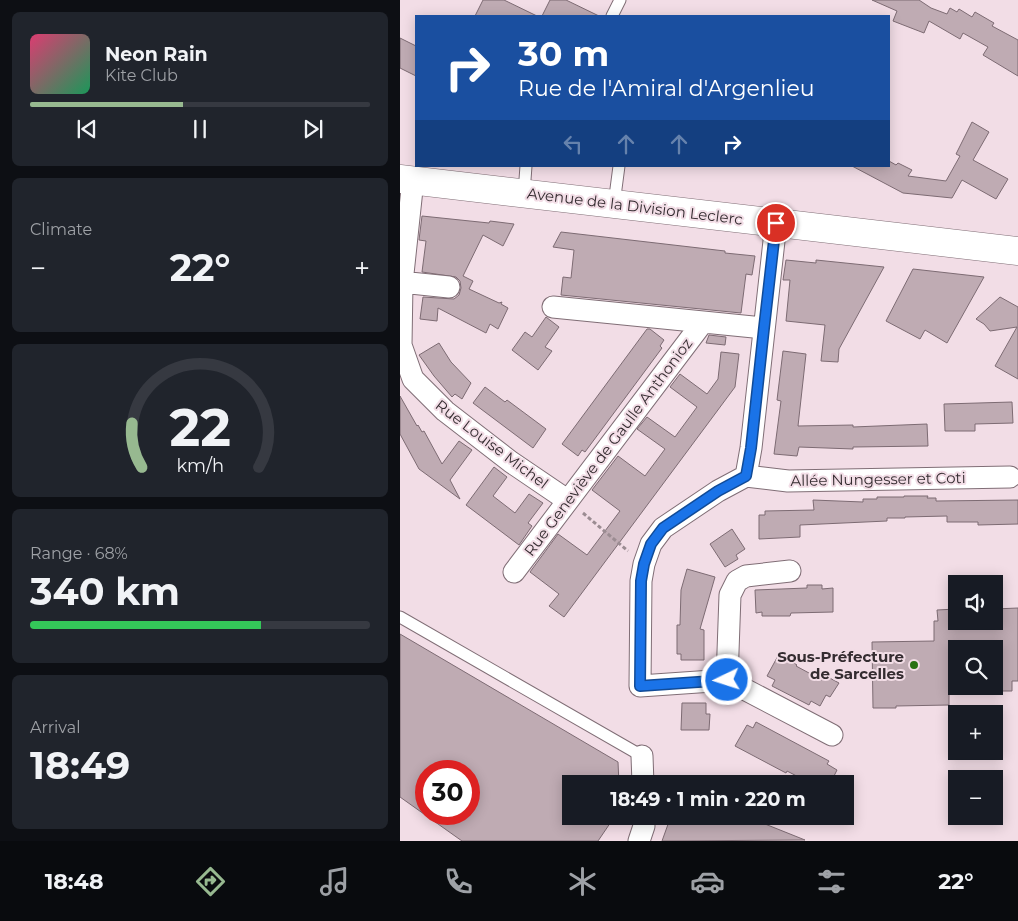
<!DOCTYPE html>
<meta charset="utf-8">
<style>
:root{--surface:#171b24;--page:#20242c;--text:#f1f3f6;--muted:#9ea1a6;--line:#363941;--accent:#97b990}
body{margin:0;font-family:Montserrat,sans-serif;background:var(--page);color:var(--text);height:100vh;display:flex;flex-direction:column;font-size:19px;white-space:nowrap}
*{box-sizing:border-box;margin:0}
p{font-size:16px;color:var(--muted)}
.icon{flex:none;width:28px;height:28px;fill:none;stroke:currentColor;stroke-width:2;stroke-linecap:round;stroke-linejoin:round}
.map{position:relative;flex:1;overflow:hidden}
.panel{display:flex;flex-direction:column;gap:12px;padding:12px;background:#0d0f14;width:400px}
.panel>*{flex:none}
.hud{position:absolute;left:15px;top:15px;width:475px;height:152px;border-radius:0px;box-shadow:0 2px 12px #0003;background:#1a4fa0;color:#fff;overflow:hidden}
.buttons{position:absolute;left:548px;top:575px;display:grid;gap:10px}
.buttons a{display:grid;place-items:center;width:55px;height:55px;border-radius:0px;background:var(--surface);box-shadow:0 2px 12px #0003;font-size:25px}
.speed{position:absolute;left:15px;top:760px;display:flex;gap:10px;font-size:25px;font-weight:700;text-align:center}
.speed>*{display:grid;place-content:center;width:65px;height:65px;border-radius:50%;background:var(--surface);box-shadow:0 2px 12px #0003;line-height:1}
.speed .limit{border:8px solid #d22;background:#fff;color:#111}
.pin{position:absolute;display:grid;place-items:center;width:42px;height:42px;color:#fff;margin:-21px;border:2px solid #fff;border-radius:50%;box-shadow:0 1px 5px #0007}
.me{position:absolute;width:55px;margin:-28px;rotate:266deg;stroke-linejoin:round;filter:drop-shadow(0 0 4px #0008)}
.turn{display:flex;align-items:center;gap:18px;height:105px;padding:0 20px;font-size:22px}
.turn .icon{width:65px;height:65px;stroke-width:2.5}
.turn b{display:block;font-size:35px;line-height:42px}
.lanes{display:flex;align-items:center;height:48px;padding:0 20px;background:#0003;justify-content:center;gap:25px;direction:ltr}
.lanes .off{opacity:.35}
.big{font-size:38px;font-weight:700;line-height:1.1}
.panel .card{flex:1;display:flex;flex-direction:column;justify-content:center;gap:8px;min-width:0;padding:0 18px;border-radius:8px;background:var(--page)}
.panel .dial{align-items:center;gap:0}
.dial svg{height:130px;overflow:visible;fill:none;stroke:var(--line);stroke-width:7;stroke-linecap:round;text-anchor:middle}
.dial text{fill:var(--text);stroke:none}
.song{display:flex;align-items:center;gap:15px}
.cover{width:60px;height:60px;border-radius:8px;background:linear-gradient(135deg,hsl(340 70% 55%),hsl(150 70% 35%))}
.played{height:5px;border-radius:2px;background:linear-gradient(90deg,var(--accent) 45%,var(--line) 45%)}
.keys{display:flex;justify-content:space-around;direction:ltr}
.heat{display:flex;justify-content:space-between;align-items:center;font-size:28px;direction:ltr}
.charge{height:8px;border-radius:4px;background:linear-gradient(90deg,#34c759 68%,var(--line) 0)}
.trip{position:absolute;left:162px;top:775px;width:292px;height:50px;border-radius:0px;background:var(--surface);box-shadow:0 2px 12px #0003;font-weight:700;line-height:50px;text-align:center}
.tabs{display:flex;height:80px;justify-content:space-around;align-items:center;background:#090b0e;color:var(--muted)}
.tabs .icon{width:35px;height:35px}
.tabs .on{color:var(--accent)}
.tabs b{font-size:22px;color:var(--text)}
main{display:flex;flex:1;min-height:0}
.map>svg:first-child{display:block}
</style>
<main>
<section class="panel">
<div class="card">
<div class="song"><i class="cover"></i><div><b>Neon Rain</b><p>Kite Club</p></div></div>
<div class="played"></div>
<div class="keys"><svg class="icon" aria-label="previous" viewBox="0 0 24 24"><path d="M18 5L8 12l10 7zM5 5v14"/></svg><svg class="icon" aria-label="pause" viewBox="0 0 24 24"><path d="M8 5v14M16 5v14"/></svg><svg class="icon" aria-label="next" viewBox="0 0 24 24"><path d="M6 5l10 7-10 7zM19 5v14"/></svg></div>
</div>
<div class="card"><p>Climate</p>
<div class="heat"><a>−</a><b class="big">22°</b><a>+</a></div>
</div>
<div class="card dial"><svg viewBox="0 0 100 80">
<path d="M14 69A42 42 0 1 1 86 69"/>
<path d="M14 69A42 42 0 0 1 8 42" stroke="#97b990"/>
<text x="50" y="56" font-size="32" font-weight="700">22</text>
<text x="50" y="72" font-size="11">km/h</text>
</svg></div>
<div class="card"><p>Range · 68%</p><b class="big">340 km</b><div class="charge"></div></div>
<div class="card"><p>Arrival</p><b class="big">18:49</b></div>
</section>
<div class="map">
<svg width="618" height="841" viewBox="0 0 618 841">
<rect width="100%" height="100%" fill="#f2dde6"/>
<!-- building -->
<path fill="#bfabb3" stroke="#7d6b73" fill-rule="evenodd" d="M83,0h21l33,16h-62z
M150,0h16l33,16h-57z
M472,0h47l12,8 16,6 3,-6 7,4 2,-3 13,8 3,-5 19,11 -2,3 26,14v36l-35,-21 5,-8 -25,-14 -3,6 -31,-18 -5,12 -31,-12 4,-10z
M0,38l16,8v30l-16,-8z
M572,122l17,10 -16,28 35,19 -12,20 -34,-19 -10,18 -49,-5 -51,-27h37v-5l7,4 2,-2 14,7 -4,6 38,5 14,-25 -4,-2z
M22,216l67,7 1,-2 24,3 -11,22 -20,-11 -20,41 10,5 -4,8 30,14 3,-1 -1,2 7,4 -10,21 -8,-5 -4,9 -48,-25 -1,13 -17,-2 3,-22 31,2 5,-4 2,-7 -1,-7 -4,-4 -34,-5 4,-31 -7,-1z
M161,232l164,19v2l30,3 -3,19 -6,-1 -5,39 -180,-18 2,-18 8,1 3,-28 -21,-3z
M386,260l30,3v-3l68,7 -45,82 -1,13 -17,-1 4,-36 -39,-4 4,-41h-7z
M513,269l71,8 -37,66 -22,-13 -5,9 -34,-18z
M600,297l18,10v72l-23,-13 22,-39 -27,4 -6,-7 -8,-5z
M146,317l13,10 -14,20 7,4 -14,19 -26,-20 13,-18 7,5z
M247,329h3l14,11 -4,6 2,2 -77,104 -3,-2 -4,6 -16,-12z
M309,335l17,2 -1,8 -19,-2z
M39,343l12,19 20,21 -9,16 -7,-5 -3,3 -18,-21 -15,-21z
M383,351l23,3 -8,72 55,-1v2l74,-3 1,22 -75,1v2l-54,-2 -2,9 -23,-2 7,-53 -4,-1z
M321,352l18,2 -4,33 -171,230 -15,-11 10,-12 -29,-22 28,-38 29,21 33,-44 -28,-21 26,-34 27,20 20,-27 -28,-20 10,-12 28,20 22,-30 -27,-20 10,-13 27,20 11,-15z
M85,387l20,15 2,-2 39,29 -13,19 -60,-45z
M0,396l17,30 1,-1 4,7 2,-1 18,33 17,-23 13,9 -22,30 10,19 -41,-30 -19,-35z
M612,402l1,21 -38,1v7h-30l-1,-27z
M94,467l13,10 -14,19 22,17 14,-19 14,9 -15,20 4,3 -13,19 -53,-40z
M504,496h24l-1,2h9v3l82,-1v24l-40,1v-3h-31v-6l-42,1v1h-18v3l-87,4v12l-41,2v-24h6v-4l49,-1 -1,-10 50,2v-3h14v-2h27z
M332,529l13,20 -9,6 2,4 -13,8 -15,-23z
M287,569l28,8 -15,52 4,1v30h-23v-6h-4v-29h3l1,-35z
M407,585h15v4l11,-1v24l-42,1 -1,3h-28v-4l-6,1 -1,-23 52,-2z
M618,608v73h-6v10h-16l-1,-9h-1v-33h-38v33l-7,1v22l-53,1v2h-23l-1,-66 62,-1v-20h4l-1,-11 19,-1v12h38v-12z
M0,634l218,128 1,22h-48v32h44l-17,25h-136l-62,-44zM26,771h43v43h-43z
M379,654l18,11 -1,1 26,14 2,-5 15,8 -9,14 -4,-2 -6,11 -9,-5 -2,4 -37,-19 3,-6 -8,-4z
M282,703h24v11h4l-1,16h-28z
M356,722l73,39 -2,3 10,6 -7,14h-18l-25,-13 -1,2 -51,-27 12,-21 6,3z
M271,816h74l60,24 -143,1z"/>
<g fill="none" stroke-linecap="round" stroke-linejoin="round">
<defs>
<path id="service" d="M212,16l8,-16
M124,193l2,-27
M214,204l5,-38
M0,617l242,139"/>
<path id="minor" d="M13,180l-11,103 -1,62 12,34 32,32 66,51 56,38
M0,282l49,5
M153,307l211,21
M346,476l-28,15 -55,37 -12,16 -7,20 -3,17 -1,105 87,-6 105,55
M346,476l42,5 222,-4
M346,476l5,-28 25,-225
M114,572l189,-250
M327,680l3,-85 7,-14 9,-5 44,-5
M242,756l1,28
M239,841l5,-15 -1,-10"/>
<path id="secondary" d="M0,179l618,72"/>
</defs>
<!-- service casing -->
<use href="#service" stroke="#806e76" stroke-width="13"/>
<!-- minor casing -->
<use href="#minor" stroke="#806e76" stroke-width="23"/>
<!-- secondary casing -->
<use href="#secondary" stroke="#806e76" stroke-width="29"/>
<!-- path -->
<path stroke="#9b8c92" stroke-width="3" stroke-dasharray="4 2.5" stroke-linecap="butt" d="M183,513l45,38"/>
<!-- service -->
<use href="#service" stroke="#fff" stroke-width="11"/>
<!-- minor -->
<use href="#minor" stroke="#fff" stroke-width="21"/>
<!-- secondary -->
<use href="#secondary" stroke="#fff" stroke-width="28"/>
</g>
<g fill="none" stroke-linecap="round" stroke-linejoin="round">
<defs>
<path id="route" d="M327,680l-87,6 1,-105 3,-17 7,-20 12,-16 55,-37 28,-15 5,-28 13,-120 12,-105"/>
</defs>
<!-- route casing -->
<use href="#route" stroke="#114b97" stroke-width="12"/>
<!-- route -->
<use href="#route" stroke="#1a73e8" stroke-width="9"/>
</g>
<!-- markers -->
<circle fill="#2a7213" stroke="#f2dde6" stroke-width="2" cx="514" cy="665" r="5"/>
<g text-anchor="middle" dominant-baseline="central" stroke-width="4" stroke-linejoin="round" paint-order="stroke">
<!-- street labels -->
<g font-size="15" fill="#342c30" stroke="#f2dde6">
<text transform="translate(235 206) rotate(7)">Avenue de la Division Leclerc</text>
<text transform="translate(92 444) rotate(37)">Rue Louise Michel</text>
<text transform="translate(208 447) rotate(-53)">Rue Geneviève de Gaulle Anthonioz</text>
<text transform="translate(478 479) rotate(-1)">Allée Nungesser et Coti</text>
</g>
<!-- poi labels -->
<g font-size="15" font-weight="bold" fill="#342c30" stroke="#f2dde6" text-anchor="end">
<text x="504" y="656">Sous-Préfecture<tspan x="504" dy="17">de Sarcelles</tspan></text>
</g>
</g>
</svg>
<div class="buttons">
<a><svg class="icon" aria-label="sound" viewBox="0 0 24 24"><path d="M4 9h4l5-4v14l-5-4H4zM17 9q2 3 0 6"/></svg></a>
<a><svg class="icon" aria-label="search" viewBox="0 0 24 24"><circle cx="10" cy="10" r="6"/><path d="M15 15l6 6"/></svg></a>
<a>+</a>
<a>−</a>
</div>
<div class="speed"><div class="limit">30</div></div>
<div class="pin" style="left:376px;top:223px;background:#d93025"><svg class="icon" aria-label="arrive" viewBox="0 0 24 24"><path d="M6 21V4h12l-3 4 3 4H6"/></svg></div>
<svg class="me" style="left:327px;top:680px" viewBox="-20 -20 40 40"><circle r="17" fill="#1a73e8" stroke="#fff" stroke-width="3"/><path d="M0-11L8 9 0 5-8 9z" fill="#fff"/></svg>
<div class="trip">18:49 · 1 min · 220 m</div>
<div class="hud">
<div class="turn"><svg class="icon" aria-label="right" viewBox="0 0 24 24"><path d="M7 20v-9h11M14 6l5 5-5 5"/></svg><div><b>30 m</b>Rue de l'Amiral d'Argenlieu</div></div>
<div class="lanes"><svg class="icon off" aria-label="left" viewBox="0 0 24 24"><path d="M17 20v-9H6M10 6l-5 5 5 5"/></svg><svg class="icon off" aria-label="ahead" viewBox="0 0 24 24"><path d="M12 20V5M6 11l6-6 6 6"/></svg><svg class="icon off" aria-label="ahead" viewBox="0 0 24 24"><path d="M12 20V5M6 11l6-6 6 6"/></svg><svg class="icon" aria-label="right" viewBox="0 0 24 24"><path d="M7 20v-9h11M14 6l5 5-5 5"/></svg></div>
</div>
</div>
</main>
<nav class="tabs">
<b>18:48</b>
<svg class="icon on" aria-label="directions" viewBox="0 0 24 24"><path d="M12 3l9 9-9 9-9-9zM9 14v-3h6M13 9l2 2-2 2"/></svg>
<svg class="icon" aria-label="music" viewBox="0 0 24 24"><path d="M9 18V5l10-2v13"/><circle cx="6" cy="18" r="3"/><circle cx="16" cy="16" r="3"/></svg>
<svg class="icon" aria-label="phone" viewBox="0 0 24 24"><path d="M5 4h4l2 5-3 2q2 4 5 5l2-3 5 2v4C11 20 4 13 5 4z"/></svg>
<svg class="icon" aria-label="climate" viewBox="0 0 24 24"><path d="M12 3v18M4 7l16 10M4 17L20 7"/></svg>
<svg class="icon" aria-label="car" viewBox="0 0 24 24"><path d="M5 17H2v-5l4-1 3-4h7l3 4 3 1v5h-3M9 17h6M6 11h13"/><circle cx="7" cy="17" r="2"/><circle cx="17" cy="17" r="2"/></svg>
<svg class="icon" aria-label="filters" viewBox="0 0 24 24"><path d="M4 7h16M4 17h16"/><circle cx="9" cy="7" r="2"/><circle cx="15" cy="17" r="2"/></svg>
<b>22°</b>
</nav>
